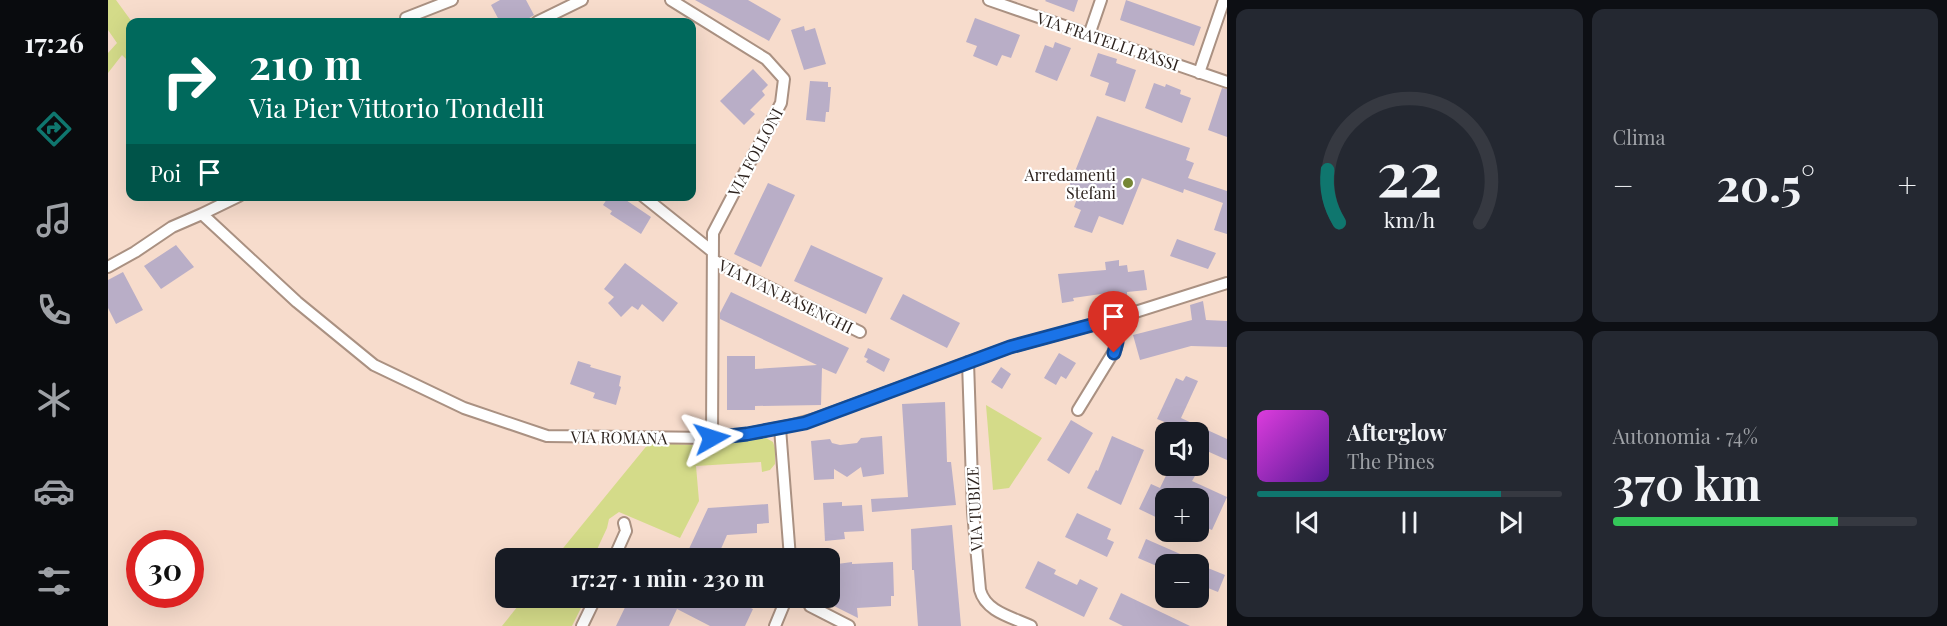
<!DOCTYPE html>
<html lang="it">
<meta charset="utf-8">
<style>
:root{--surface:#171b24;--page:#242831;--text:#f1f3f6;--muted:#9ea1a6;--line:#363941;--accent:#0f766e}
body{margin:0;font-family:"Playfair Display",serif;background:var(--page);color:var(--text);height:100vh;display:flex;flex-direction:column;font-size:22px;white-space:nowrap}
*{box-sizing:border-box;margin:0}
p{font-size:20px;color:var(--muted)}
.icon{flex:none;width:33px;height:33px;fill:none;stroke:currentColor;stroke-width:2;stroke-linecap:round;stroke-linejoin:round}
.map{position:relative;flex:1;overflow:hidden}
.side{display:flex;flex-direction:column;gap:9px;padding:9px;background:#0d0f14;width:720px}
.side>*{flex:none}
.hud{position:absolute;left:18px;top:18px;width:570px;height:183px;border-radius:12px;box-shadow:0 6px 24px #0002;background:#00695c;color:#fff;overflow:hidden}
.tools{position:absolute;left:1047px;top:422px;display:grid;gap:12px}
.tools a{display:grid;place-items:center;width:54px;height:54px;border-radius:12px;background:var(--surface);box-shadow:0 6px 24px #0002;font-size:30px}
.speed{position:absolute;left:18px;top:530px;display:flex;gap:12px;font-size:30px;font-weight:700;text-align:center}
.speed>*{display:grid;place-content:center;width:78px;height:78px;border-radius:50%;background:var(--surface);box-shadow:0 6px 24px #0002;line-height:1}
.speed .limit{border:9px solid #d22;background:#fff;color:#111}
.pin{position:absolute;display:grid;place-items:center;width:51px;height:51px;color:#fff;margin:-62px -26px;border-radius:50% 50% 50% 0;rotate:-45deg;box-shadow:0 0 6px #0007}
.pin .icon{rotate:45deg}
.me{position:absolute;width:66px;margin:-33px;rotate:84deg;stroke-linejoin:round;filter:drop-shadow(0 0 4px #0008)}
.turn{display:flex;align-items:center;gap:21px;height:126px;padding:0 24px;font-size:27px}
.turn .icon{width:78px;height:78px;stroke-width:2.5}
.turn b{display:block;font-size:42px;line-height:51px}
.then{display:flex;align-items:center;height:57px;padding:0 24px;background:#0003;gap:12px;font-size:22px}
.big{font-size:45px;font-weight:700;line-height:1.1}
.side .widget{flex:1;display:flex;flex-direction:column;justify-content:center;gap:9px;min-width:0;padding:0 21px;border-radius:12px;background:var(--page)}
.side .dial{align-items:center;gap:0}
.dial svg{height:156px;overflow:visible;fill:none;stroke:var(--line);stroke-width:7;stroke-linecap:round;text-anchor:middle}
.dial text{fill:var(--text);stroke:none}
.song{display:flex;align-items:center;gap:18px}
.cover{width:72px;height:72px;border-radius:9px;background:linear-gradient(135deg,hsl(300 70% 55%),hsl(270 70% 35%))}
.played{height:6px;border-radius:3px;background:linear-gradient(90deg,var(--accent) 80%,var(--line) 80%)}
.keys{display:flex;justify-content:space-around;direction:ltr}
.heat{display:flex;justify-content:space-between;align-items:center;font-size:33px;direction:ltr}
.charge{height:9px;border-radius:4px;background:linear-gradient(90deg,#34c759 74%,var(--line) 0)}
.side .tiles{flex:1;display:grid;gap:9px;grid-template-columns:repeat(2,1fr)}
.trip{position:absolute;left:387px;top:548px;width:345px;height:60px;border-radius:12px;background:var(--surface);box-shadow:0 6px 24px #0002;font-weight:700;line-height:60px;text-align:center}
main{display:flex;flex:1;min-height:0}
.tabs{display:flex;flex-direction:column;width:108px;justify-content:space-around;align-items:center;background:#090b0e;color:var(--muted)}
.tabs .icon{width:42px;height:42px}
.tabs .active{color:var(--accent)}
.tabs b{font-size:27px;color:var(--text)}
.map>svg:first-child{display:block}
</style>
<main>
<nav class="tabs">
<b>17:26</b>
<svg class="icon active" aria-label="directions" viewBox="0 0 24 24"><path d="M12 3l9 9-9 9-9-9zM9 14v-3h6M13 9l2 2-2 2"/></svg>
<svg class="icon" aria-label="music" viewBox="0 0 24 24"><path d="M9 18V5l10-2v13"/><circle cx="6" cy="18" r="3"/><circle cx="16" cy="16" r="3"/></svg>
<svg class="icon" aria-label="phone" viewBox="0 0 24 24"><path d="M5 4h4l2 5-3 2q2 4 5 5l2-3 5 2v4C11 20 4 13 5 4z"/></svg>
<svg class="icon" aria-label="climate" viewBox="0 0 24 24"><path d="M12 3v18M4 7l16 10M4 17L20 7"/></svg>
<svg class="icon" aria-label="car" viewBox="0 0 24 24"><path d="M5 17H2v-5l4-1 3-4h7l3 4 3 1v5h-3M9 17h6M6 11h13"/><circle cx="7" cy="17" r="2"/><circle cx="17" cy="17" r="2"/></svg>
<svg class="icon" aria-label="filters" viewBox="0 0 24 24"><path d="M4 7h16M4 17h16"/><circle cx="9" cy="7" r="2"/><circle cx="15" cy="17" r="2"/></svg>
</nav>
<div class="map">
<svg width="1119" height="626" viewBox="0 0 1119 626">
<rect width="100%" height="100%" fill="#f7dccc"/>
<!-- green -->
<path fill="#d4db89" d="M0,0h8l16,22h-2v41l-8,-8 -14,18v-20l9,-10 -9,-13z
M878,405l56,33 -33,50 -16,2z
M658,438l7,4 2,6v16l-5,6 -8,2 -1,-10 -65,4 3,35 -19,37 -61,-26 -10,7 -2,9 -14,30h-38l94,-115 49,2z
M417,597h49l-1,2 10,5 -11,22h-70z"/>
<!-- building -->
<path fill="#b9aec7" d="M392,0h26l8,15 -11,7h-23l-9,-17z
M587,0h53l33,19 -12,22z
M938,0h32l-4,12 -29,-11z
M1018,0l75,27 -7,19 -74,-26z
M867,18l45,17 -9,23 -9,-3 -5,11 -24,-10 4,-10 -11,-4z
M696,26l1,5 10,-3 11,36 -22,6 -13,-40z
M947,42l16,6 -14,33 -22,-9 10,-27 8,3z
M990,53l19,6 -1,4 20,7 -11,32 -20,-7 4,-12 -19,-7z
M645,69l15,16 -6,6 3,4 -15,15 5,4 -11,11 -24,-24z
M702,81l18,1v5h3l-2,25h-3l-1,10 -19,-2z
M1046,83l11,4 1,-3 15,6 -1,4 11,4 -9,25 -37,-15z
M1114,88l5,1v48l-19,-7z
M989,116l93,32 -4,12 8,3 -6,15 39,13v43l-13,-4 9,-27 -39,-14 -1,4 -41,-15 -19,47 -24,-9 -7,17 -18,-6 7,-17 -7,-3 5,-14 -11,-4z
M660,183l27,12 -34,72 -27,-13z
M501,196h11l31,21 -10,17 -31,-20 2,-3 -9,-6z
M1069,239l39,14 -8,16 -38,-13z
M68,245l18,22 -33,22 -17,-23z
M703,245l72,33 -17,36 -72,-33z
M1011,260v6l8,-1 1,7 16,-2 3,20 -20,2v5l-18,2 -1,-6 -35,5 1,3 -12,2 -4,-29 48,-4 -1,-8z
M517,263l53,40 -15,19 -21,-18 -4,6 -6,-4 -11,11 -13,-14 6,-6 -10,-8z
M15,272l20,38 -27,14 -8,-16v-28z
M623,292l118,56 -13,26 -14,-6 -1,37 -66,1v4h-28v-54h28v13l62,-4 -97,-46v-6z
M795,294l57,29 -13,25 -57,-29z
M1095,301l3,19 21,1v26l-36,-1 -51,14 -7,-25 59,-15 -2,-15z
M760,348l22,11 -6,13 -18,-10 2,-3 -4,-2z
M951,353l17,10 -10,16 -5,-3 -5,9 -12,-7z
M470,361l13,4 -1,2 31,9 -2,10 2,1 -5,18 -23,-7 2,-5 -25,-9z
M893,367l10,7 -9,15 -11,-7z
M1078,376l12,5 -17,37 46,21v21l-29,-13v-15h-18l-15,-6 2,-3 -10,-4 19,-41 7,3z
M837,402l2,60h4l5,43 -84,7 -1,-13 37,-2 -6,-93z
M963,420l22,13 -24,41 -22,-14z
M774,436l2,38 -21,3 -2,-10 -14,10 -13,-8v10l-20,1 -3,-39 19,-2 2,4 8,2 17,-2 4,-5z
M1004,436l32,14 -23,55 -34,-17 9,-18 2,1z
M1063,465l24,11 -3,5 35,16 -15,33 -14,-6v-26h-32v24l-27,-13 12,-25 9,4z
M734,502v4l20,-1 2,26 -20,1 1,7 -20,2 -2,-38z
M660,504l1,19 -12,1v9l-30,2 -10,23h-14l-15,-7 20,-43z
M969,513l34,16 -4,10 7,3 -7,15 -42,-20z
M844,525l9,101h-43l-4,-56h-2l-1,-41z
M1038,539l57,25h-37v6l-28,-12z
M930,561l18,9 -2,4 23,11 3,-6 18,9 -14,29 -59,-29z
M744,562v2l41,-2 1,34h-3v10l-34,2 1,10 -28,-14v-28l1,-1 -1,-10z
M1090,564l27,11 -7,17 -20,-8z
M1013,593l44,21 25,12h-67l-14,-7z
M522,597h97l26,12 -8,17h-35l-33,-17 -8,17h-53z"/>
<g fill="none" stroke-linecap="round" stroke-linejoin="round">
<defs>
<path id="street" d="M563,0l95,59 18,20 -3,24 -68,130 -1,205
M881,0l238,82
M298,22v-4l46,-18
M429,22l45,-22
M981,35l12,-35
M1091,73l25,-73
M535,196l70,56
M94,214l37,-18
M605,260l147,72
M0,267l27,-15 37,-25 30,-13 95,88 77,63 90,43 83,28 165,2 35,-4 46,-9 22,-6 195,-72 100,-27 117,-37
M860,362l5,150 7,78c6,22 32,27 51,36
M970,410l38,-62 1,-6 -7,-22
M672,428l10,130
M506,558l12,-27 -2,-8
M702,606l39,20
M474,626l14,-29
M667,626l12,-29"/>
</defs>
<!-- street casing -->
<use href="#street" stroke="#aa9182" stroke-width="14"/>
<!-- street -->
<use href="#street" stroke="#fff" stroke-width="10"/>
</g>
<g fill="none" stroke-linecap="round" stroke-linejoin="round">
<defs>
<path id="route" d="M604,438l35,-4 58,-11 205,-76 100,-27 7,22 -3,11"/>
</defs>
<!-- route casing -->
<use href="#route" stroke="#114b97" stroke-width="15"/>
<!-- route -->
<use href="#route" stroke="#1a73e8" stroke-width="10"/>
</g>
<!-- markers -->
<circle fill="#768736" stroke="#fff" stroke-width="2" cx="1020" cy="183" r="6"/>
<g text-anchor="middle" dominant-baseline="central" stroke-width="4.5" stroke-linejoin="round" paint-order="stroke">
<!-- street labels -->
<g font-size="16" fill="#2d231e" stroke="#fff">
<text transform="translate(1000 41) rotate(19)">VIA FRATELLI BASSI</text>
<text transform="translate(647 152) rotate(-62)">VIA FOLLONI</text>
<text transform="translate(678 296) rotate(26)">VIA IVAN BASENGHI</text>
<text transform="translate(511 437) rotate(1)">VIA ROMANA</text>
<text transform="translate(866 509) rotate(-93)">VIA TUBIZE</text>
</g>
<!-- poi labels -->
<g font-size="16" fill="#2d231e" stroke="#fff" text-anchor="end">
<text x="1008" y="174">Arredamenti<tspan x="1008" dy="18">Stefani</tspan></text>
</g>
</g>
</svg>
<div class="tools">
<a><svg class="icon" aria-label="sound" viewBox="0 0 24 24"><path d="M4 9h4l5-4v14l-5-4H4zM17 9q2 3 0 6"/></svg></a>
<a>+</a>
<a>−</a>
</div>
<div class="speed"><div class="limit">30</div></div>
<div class="pin" style="left:1006px;top:353px;background:#d93025"><svg class="icon" aria-label="arrive" viewBox="0 0 24 24"><path d="M6 21V4h12l-3 4 3 4H6"/></svg></div>
<svg class="me" style="left:604px;top:438px" viewBox="-20 -20 40 40"><path d="M0-17L14 15 0 8-14 15z" fill="#1a73e8" stroke="#fff" stroke-width="4"/></svg>
<div class="trip">17:27 · 1 min · 230 m</div>
<div class="hud">
<div class="turn"><svg class="icon" aria-label="right" viewBox="0 0 24 24"><path d="M7 20v-9h11M14 6l5 5-5 5"/></svg><div><b>210 m</b>Via Pier Vittorio Tondelli</div></div>
<div class="then">Poi<svg class="icon" aria-label="arrive" viewBox="0 0 24 24"><path d="M6 21V4h12l-3 4 3 4H6"/></svg></div>
</div>
</div>
<section class="side">
<div class="tiles">
<div class="widget dial"><svg viewBox="0 0 100 80">
<path d="M14 69A42 42 0 1 1 86 69"/>
<path d="M14 69A42 42 0 0 1 8 42" stroke="#0f766e"/>
<text x="50" y="56" font-size="32" font-weight="700">22</text>
<text x="50" y="72" font-size="11">km/h</text>
</svg></div>
<div class="widget"><p>Clima</p>
<div class="heat"><a>−</a><b class="big">20.5°</b><a>+</a></div>
</div>
<div class="widget">
<div class="song"><i class="cover"></i><div><b>Afterglow</b><p>The Pines</p></div></div>
<div class="played"></div>
<div class="keys"><svg class="icon" aria-label="previous" viewBox="0 0 24 24"><path d="M18 5L8 12l10 7zM5 5v14"/></svg><svg class="icon" aria-label="pause" viewBox="0 0 24 24"><path d="M8 5v14M16 5v14"/></svg><svg class="icon" aria-label="next" viewBox="0 0 24 24"><path d="M6 5l10 7-10 7zM19 5v14"/></svg></div>
</div>
<div class="widget"><p>Autonomia · 74%</p><b class="big">370 km</b><div class="charge"></div></div>
</div>
</section>
</main>
